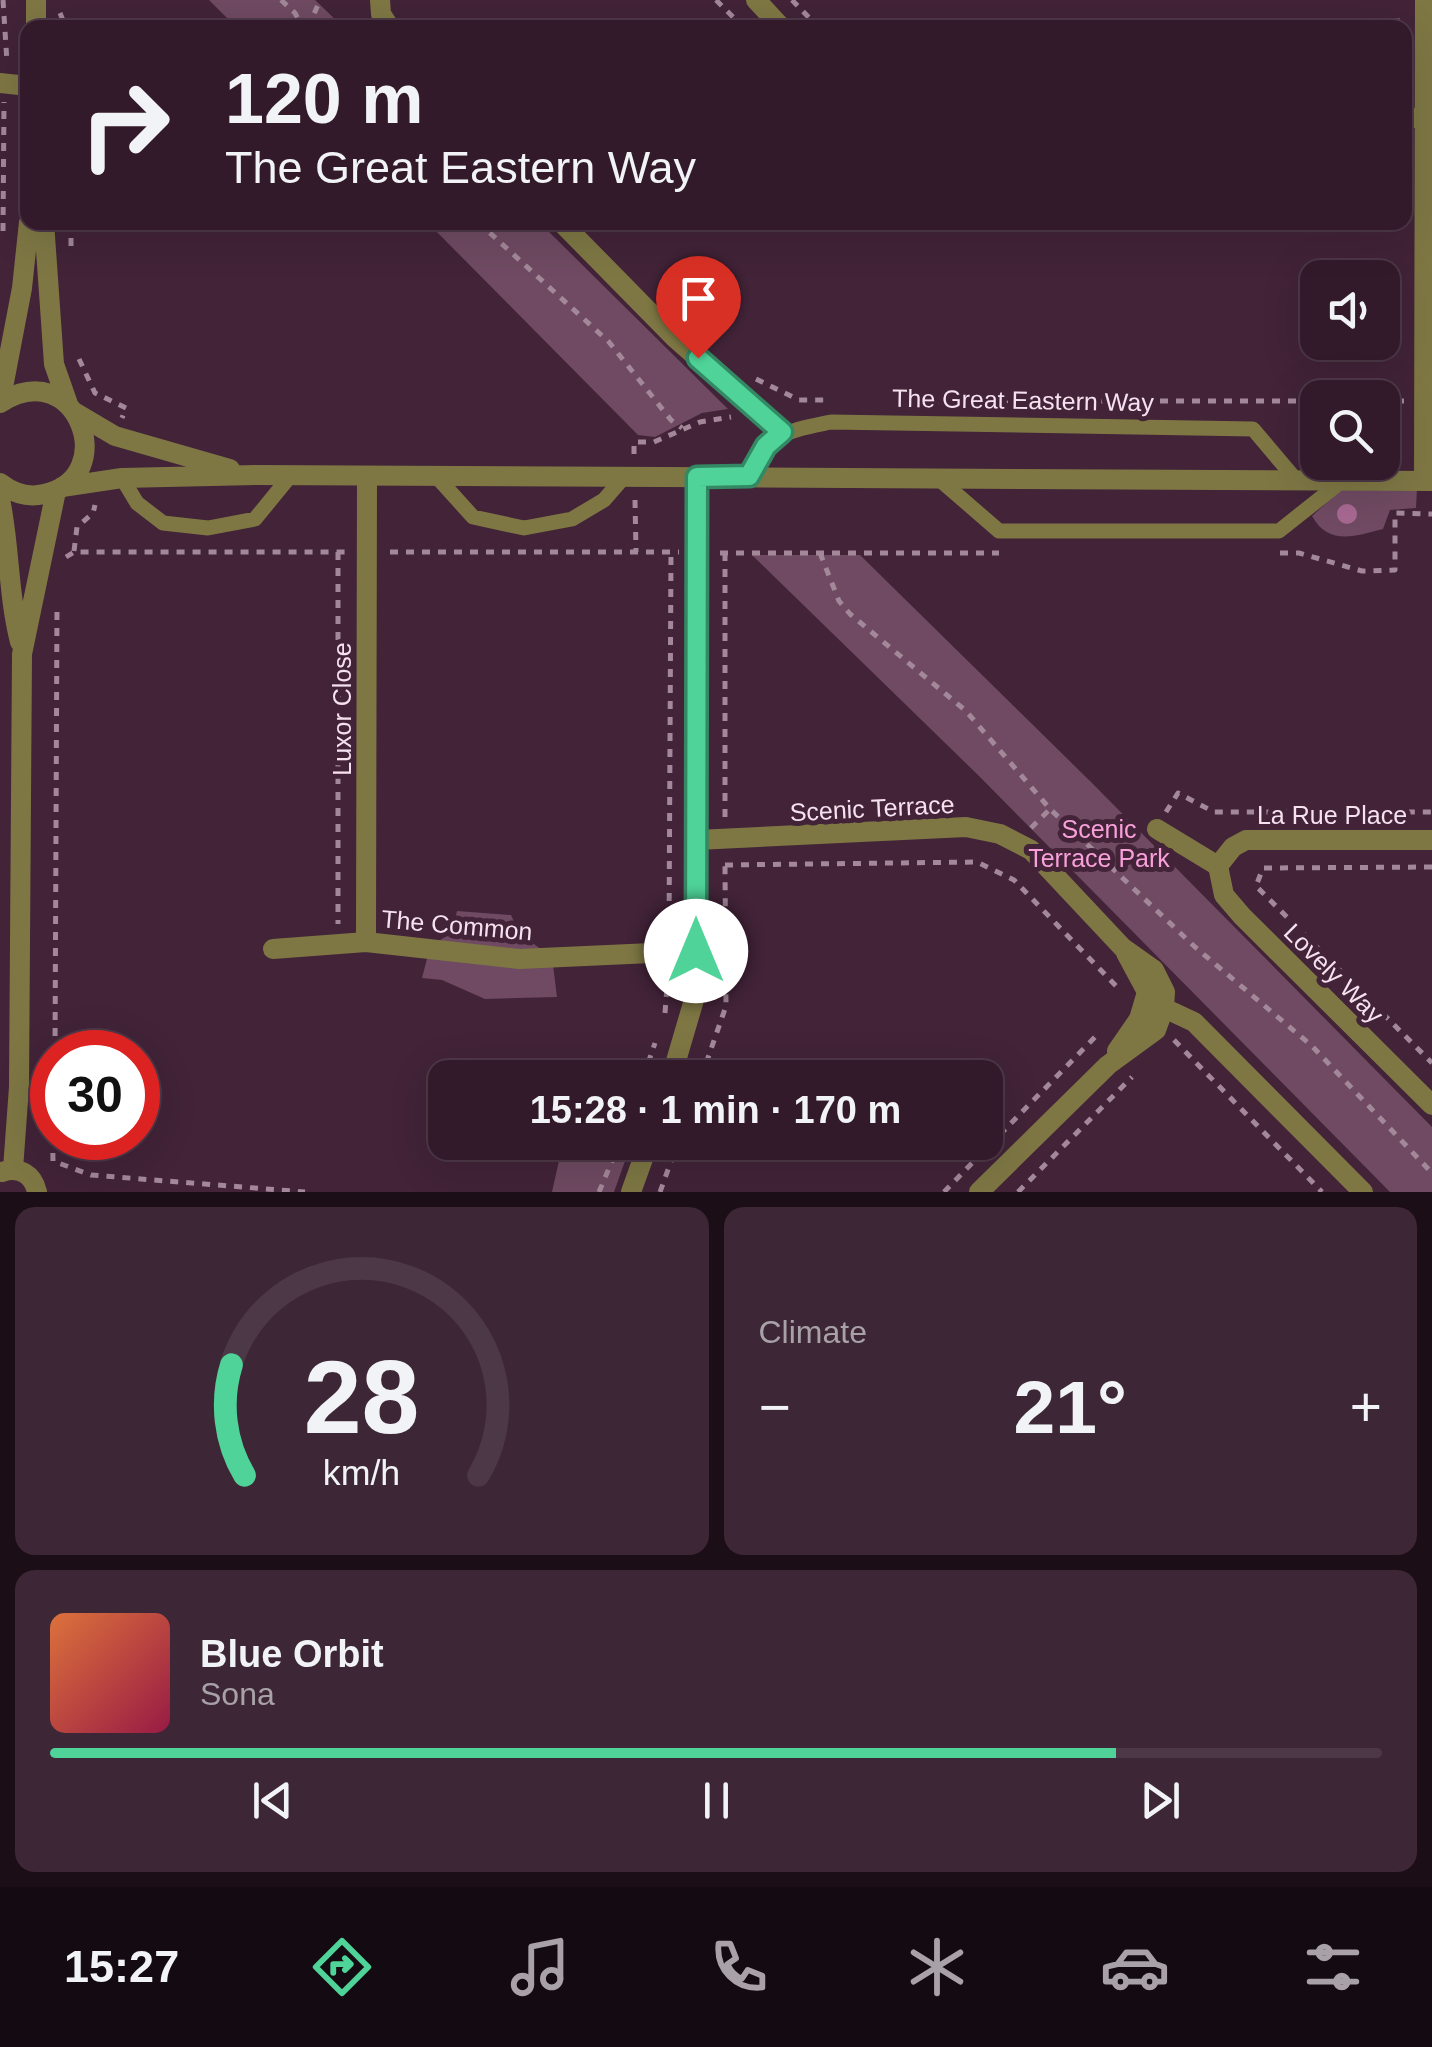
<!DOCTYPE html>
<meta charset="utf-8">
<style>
:root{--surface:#321a2a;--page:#3d2736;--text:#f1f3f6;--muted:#a8a1a8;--line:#4d3847;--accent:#4fd399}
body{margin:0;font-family:Arial,sans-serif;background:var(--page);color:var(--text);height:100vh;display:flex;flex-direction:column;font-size:38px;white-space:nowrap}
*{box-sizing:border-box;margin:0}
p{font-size:32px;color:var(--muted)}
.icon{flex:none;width:55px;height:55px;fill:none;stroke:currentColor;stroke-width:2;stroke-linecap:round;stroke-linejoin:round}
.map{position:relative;height:1192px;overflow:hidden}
.drawer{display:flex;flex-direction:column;gap:15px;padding:15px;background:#1c0e17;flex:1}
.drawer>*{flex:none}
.hud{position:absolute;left:20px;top:20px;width:1392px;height:210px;border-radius:20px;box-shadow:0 10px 40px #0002,0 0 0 2px var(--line);background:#321a2a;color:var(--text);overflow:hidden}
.tools{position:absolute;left:1300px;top:260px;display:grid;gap:20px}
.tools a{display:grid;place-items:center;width:100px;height:100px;border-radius:20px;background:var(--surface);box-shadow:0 10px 40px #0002,0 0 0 2px var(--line);font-size:50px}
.speed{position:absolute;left:30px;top:1030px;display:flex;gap:20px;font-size:50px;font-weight:700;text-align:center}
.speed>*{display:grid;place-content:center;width:130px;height:130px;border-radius:50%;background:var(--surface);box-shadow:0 10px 40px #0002,0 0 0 2px var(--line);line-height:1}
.speed .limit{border:15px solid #d22;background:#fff;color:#111}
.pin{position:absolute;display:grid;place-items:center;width:85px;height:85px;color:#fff;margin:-102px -42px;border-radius:50% 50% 50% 0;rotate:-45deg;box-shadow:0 0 10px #0007}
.pin .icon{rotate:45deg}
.me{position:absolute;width:110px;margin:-55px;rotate:0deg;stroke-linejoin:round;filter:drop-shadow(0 0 8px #0008)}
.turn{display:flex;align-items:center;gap:35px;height:210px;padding:0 40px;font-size:45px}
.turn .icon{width:130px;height:130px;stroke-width:2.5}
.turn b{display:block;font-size:70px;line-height:85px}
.big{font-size:75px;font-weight:600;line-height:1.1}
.drawer .tile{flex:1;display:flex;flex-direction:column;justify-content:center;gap:15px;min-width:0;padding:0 35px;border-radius:20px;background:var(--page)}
.drawer .dial{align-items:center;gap:0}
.dial svg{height:260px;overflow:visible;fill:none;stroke:var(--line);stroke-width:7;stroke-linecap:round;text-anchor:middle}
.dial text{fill:var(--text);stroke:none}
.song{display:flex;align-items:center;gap:30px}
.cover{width:120px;height:120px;border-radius:15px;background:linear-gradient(135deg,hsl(20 70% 55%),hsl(340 70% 35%))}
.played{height:10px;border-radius:5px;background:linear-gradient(90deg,var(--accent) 80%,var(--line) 80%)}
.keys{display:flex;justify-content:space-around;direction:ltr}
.heat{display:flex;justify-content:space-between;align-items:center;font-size:55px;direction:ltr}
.drawer .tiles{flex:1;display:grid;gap:15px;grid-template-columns:1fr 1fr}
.tile:last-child{grid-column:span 2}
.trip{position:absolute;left:428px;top:1060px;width:575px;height:100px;border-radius:20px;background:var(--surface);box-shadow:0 10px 40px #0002,0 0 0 2px var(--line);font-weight:600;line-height:100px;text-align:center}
.menu{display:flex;height:160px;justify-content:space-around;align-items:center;background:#140a11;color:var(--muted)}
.menu .icon{width:70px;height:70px}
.menu .on{color:var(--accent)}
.menu b{font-size:45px;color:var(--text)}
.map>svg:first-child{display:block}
</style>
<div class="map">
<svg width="1432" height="1192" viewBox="0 0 1432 1192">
<rect width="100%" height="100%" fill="#422338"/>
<!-- green -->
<path fill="#6f4a62" d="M209,0h106l28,27h-107z
M1400,18v9h-107v-7z
M428,223h112l188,186 -26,4 -47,24 -17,-2z
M1417,488l-1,20 -26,2 -7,19c-27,7 -55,17 -71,-13l30,-27z
M752,555h108l232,228 340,344v65h-42l-412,-417z
M457,911l54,4 9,19 32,23 5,40 -72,2 -43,-19 -20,-2 8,-31 22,-15z
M563,1143h50l17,4 -16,45h-62z"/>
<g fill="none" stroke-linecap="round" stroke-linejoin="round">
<!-- path -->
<path stroke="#a28899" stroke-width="5" stroke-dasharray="8 8" stroke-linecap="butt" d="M3,0l4,62
M281,0l14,13 8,15
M716,0l28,28
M792,0l27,28
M60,13l6,15
M308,28l12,-28
M71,222v27
M478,222l131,120 62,78 11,8
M3,231l1,-129
M79,359l16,34 31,15 -4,10
M756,379l43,21h29
M904,401h414
M1382,401h22
M634,454v-12h20l46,-20 31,-5
M635,500l1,52
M74,551l3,-24 16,-14 2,-8
M338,552v372
M390,552h289
M720,553h279
M725,553v267
M820,553l19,48 11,13 116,97 84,98 145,138 117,99 120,127
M1280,553h19l63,18 33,-1v-57l37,1
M66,557l8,-5h275
M1166,812l12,-19 36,19h218
M1069,826l6,-4 60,5
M1031,828l19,-19
M725,865l252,-3 37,18 103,107
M1432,867l-169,1 -7,18 176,177
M669,933l2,-381
M665,1013l3,-39
M1174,1040l148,152
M55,1052l2,-445
M643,1078l12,-35
M701,1078l25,-72 -1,-140
M52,1105l1,56 38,14 214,17
M599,1192l21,-50
M660,1192l18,-50
M944,1192l155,-159
M1018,1192l114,-115"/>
<!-- service -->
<path stroke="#7e7744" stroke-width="15" d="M436,476l37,41 51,11 48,-9 32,-19 20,-23
M749,477c24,-45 34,-45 82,-55l422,7 44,52
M122,478l15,25 26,20 45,5 47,-9 36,-44
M939,479l60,52h280l63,-50"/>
<!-- minor -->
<path stroke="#7e7744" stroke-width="20" d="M380,0l1,14 9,14
M756,0l26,28
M0,83l28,3
M1405,117l20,2
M561,222l114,116 107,94
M1424,481l1,-481
M1157,829l61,37
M697,840l269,-13 34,7 31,16 92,98 31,22 11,22 -1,16 -8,22 -48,35 -129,127
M1432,840h-186l-13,7 -15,19 6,29 18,21 190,189
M366,942l1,-466
M273,949l93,-7 153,17 177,-8
M1144,1007l20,1 30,14 169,170
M1117,1051l22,-32 8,-27 -21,-39
M671,1078l25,-85 1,-516
M631,1192l18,-50"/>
<!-- tertiary -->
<path stroke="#7e7744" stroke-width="20" d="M36,0v28
M44,222l10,142 14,40
M0,403c77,-50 122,75 44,91 -16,4 -31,-1 -44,-11
M0,403l22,-115 7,-66
M76,413l39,23 115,33
M62,487l60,-9 134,-3 1176,6
M0,499c10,48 8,96 20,143
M13,1169l6,-82 3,-433 34,-163
M2,1172c17,-6 31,2 35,20"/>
</g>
<!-- trees -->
<circle fill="#a66891" cx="1347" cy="514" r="10"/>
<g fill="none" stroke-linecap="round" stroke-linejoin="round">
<defs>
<path id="route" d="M696,951l1,-474 52,-1 17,-30 16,-14 -84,-74"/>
</defs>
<!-- route casing -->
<use href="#route" stroke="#338963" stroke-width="25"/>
<!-- route -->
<use href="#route" stroke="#4fd399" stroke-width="18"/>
</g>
<g text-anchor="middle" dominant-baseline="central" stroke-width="10" stroke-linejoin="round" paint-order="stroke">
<!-- street labels -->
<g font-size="25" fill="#f6e1ee" stroke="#422338">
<text transform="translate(1023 400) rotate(1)">The Great Eastern Way</text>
<text transform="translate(342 709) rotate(-90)">Luxor Close</text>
<text transform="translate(872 808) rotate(-3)">Scenic Terrace</text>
<text x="1332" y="815">La Rue Place</text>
<text transform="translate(457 925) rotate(5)">The Common</text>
<text transform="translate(1334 973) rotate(45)">Lovely Way</text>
</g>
<!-- park labels -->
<g font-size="25" fill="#f8a0da" stroke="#422338">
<text x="1099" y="829">Scenic<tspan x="1099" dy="29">Terrace Park</tspan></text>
</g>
</g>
</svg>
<div class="tools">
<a><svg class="icon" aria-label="sound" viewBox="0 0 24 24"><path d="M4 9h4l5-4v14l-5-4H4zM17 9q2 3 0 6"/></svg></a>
<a><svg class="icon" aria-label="search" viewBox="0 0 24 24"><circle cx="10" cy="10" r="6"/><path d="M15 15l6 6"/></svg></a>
</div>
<div class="speed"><div class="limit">30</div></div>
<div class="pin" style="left:698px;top:358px;background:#d93025"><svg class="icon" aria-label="arrive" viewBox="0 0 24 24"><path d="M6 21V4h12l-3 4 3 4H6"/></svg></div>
<svg class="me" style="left:696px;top:951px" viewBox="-20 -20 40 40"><circle r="19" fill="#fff"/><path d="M0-13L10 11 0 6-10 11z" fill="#4fd399"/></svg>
<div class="trip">15:28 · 1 min · 170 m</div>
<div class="hud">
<div class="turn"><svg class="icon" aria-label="right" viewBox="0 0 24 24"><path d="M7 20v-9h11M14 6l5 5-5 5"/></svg><div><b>120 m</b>The Great Eastern Way</div></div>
</div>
</div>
<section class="drawer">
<div class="tiles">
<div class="tile dial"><svg viewBox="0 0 100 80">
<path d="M14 69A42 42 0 1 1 86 69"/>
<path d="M14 69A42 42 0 0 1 10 35" stroke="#4fd399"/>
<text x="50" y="56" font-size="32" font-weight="700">28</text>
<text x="50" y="72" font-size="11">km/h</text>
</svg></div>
<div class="tile"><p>Climate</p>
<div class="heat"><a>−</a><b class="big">21°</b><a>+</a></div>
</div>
<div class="tile">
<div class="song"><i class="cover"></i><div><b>Blue Orbit</b><p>Sona</p></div></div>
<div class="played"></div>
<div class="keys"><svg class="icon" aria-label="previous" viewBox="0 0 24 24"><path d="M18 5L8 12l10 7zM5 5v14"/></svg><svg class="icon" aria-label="pause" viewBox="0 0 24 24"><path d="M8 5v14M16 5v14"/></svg><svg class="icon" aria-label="next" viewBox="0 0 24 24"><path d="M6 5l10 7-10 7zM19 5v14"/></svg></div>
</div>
</div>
</section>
<nav class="menu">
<b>15:27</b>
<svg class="icon on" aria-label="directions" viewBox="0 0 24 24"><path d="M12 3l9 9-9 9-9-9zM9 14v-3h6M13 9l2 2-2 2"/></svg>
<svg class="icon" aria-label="music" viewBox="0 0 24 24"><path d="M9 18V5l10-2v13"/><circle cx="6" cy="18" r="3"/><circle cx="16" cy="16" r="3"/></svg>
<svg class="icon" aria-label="phone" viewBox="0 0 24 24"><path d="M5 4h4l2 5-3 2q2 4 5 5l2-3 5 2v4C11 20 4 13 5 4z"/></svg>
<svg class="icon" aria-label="climate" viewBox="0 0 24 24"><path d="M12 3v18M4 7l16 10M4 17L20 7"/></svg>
<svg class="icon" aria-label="car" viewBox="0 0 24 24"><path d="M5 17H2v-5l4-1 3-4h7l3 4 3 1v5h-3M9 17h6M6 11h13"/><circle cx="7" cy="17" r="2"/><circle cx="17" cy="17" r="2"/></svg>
<svg class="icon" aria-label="filters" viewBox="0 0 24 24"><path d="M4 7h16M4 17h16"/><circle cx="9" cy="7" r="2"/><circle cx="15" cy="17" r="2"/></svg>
</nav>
